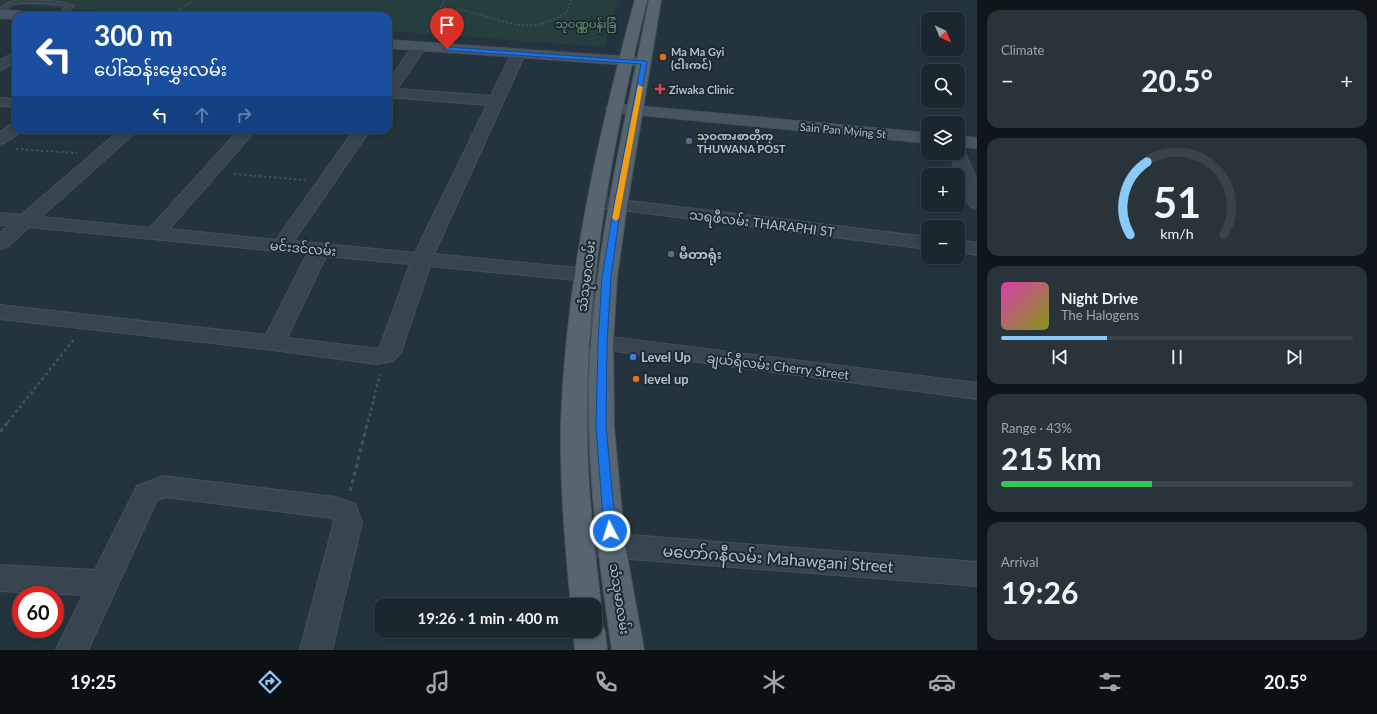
<!DOCTYPE html>
<meta charset="utf-8">
<style>
:root{--surface:#1b272e;--page:#28333a;--text:#f1f3f6;--muted:#a0a5aa;--line:#39444a;--accent:#8ac9f8}
body{margin:0;font-family:Lato,"Noto Sans Myanmar",sans-serif;background:var(--page);color:var(--text);height:100vh;display:flex;flex-direction:column;font-size:15px;white-space:nowrap}
*{box-sizing:border-box;margin:0}
p{font-size:13px;color:var(--muted)}
.icon{flex:none;width:22px;height:22px;fill:none;stroke:currentColor;stroke-width:2;stroke-linecap:round;stroke-linejoin:round}
.map{position:relative;flex:1;overflow:hidden}
.sheet{display:flex;flex-direction:column;gap:10px;padding:10px;background:#0f1519;width:400px}
.sheet>*{flex:none}
.top-card{position:absolute;left:12px;top:12px;width:380px;height:122px;border-radius:12px;box-shadow:0 2px 6px #0003,0 0 0 1px var(--line);background:#1a4fa0;color:#fff;overflow:hidden}
.needle{width:26px;rotate:136deg}
.tools{position:absolute;left:921px;top:12px;display:grid;gap:8px}
.tools a{display:grid;place-items:center;width:44px;height:44px;border-radius:8px;background:var(--surface);box-shadow:0 2px 6px #0003,0 0 0 1px var(--line);font-size:20px}
.speed{position:absolute;left:12px;top:586px;display:flex;gap:8px;font-size:20px;font-weight:700;text-align:center}
.speed>*{display:grid;place-content:center;width:52px;height:52px;border-radius:50%;background:var(--surface);box-shadow:0 2px 6px #0003,0 0 0 1px var(--line);line-height:1}
.speed .limit{border:6px solid #d22;background:#fff;color:#111}
.pin{position:absolute;display:grid;place-items:center;width:34px;height:34px;color:#fff;margin:-41px -17px;border-radius:50% 50% 50% 0;rotate:-45deg;box-shadow:0 0 4px #0007}
.pin .icon{rotate:45deg}
.me{position:absolute;width:44px;margin:-22px;rotate:355deg;stroke-linejoin:round;filter:drop-shadow(0 0 3px #0008)}
.turn{display:flex;align-items:center;gap:14px;height:84px;padding:0 16px;font-size:18px}
.turn .icon{width:52px;height:52px;stroke-width:2.5}
.turn b{display:block;font-size:28px;line-height:34px}
.lanes{display:flex;align-items:center;height:38px;padding:0 16px;background:#0003;justify-content:center;gap:20px;direction:ltr}
.lanes .off{opacity:.35}
.big{font-size:30px;font-weight:700;line-height:1.1}
.sheet .tile{flex:1;display:flex;flex-direction:column;justify-content:center;gap:6px;min-width:0;padding:0 14px;border-radius:12px;background:var(--page)}
.sheet .dial{align-items:center;gap:0}
.dial svg{height:104px;overflow:visible;fill:none;stroke:var(--line);stroke-width:7;stroke-linecap:round;text-anchor:middle}
.dial text{fill:var(--text);stroke:none}
.song{display:flex;align-items:center;gap:12px}
.cover{width:48px;height:48px;border-radius:6px;background:linear-gradient(135deg,hsl(320 70% 55%),hsl(70 70% 35%))}
.played{height:4px;border-radius:2px;background:linear-gradient(90deg,var(--accent) 30%,var(--line) 30%)}
.keys{display:flex;justify-content:space-around;direction:ltr}
.heat{display:flex;justify-content:space-between;align-items:center;font-size:22px;direction:ltr}
.charge{height:6px;border-radius:3px;background:linear-gradient(90deg,#34c759 43%,var(--line) 0)}
.trip{position:absolute;left:374px;top:598px;width:228px;height:40px;border-radius:12px;background:var(--surface);box-shadow:0 2px 6px #0003,0 0 0 1px var(--line);font-weight:700;line-height:40px;text-align:center}
.tab-bar{display:flex;height:64px;justify-content:space-around;align-items:center;background:#0b1012;color:var(--muted)}
.tab-bar .icon{width:28px;height:28px}
.tab-bar .current{color:var(--accent)}
.tab-bar b{font-size:18px;color:var(--text)}
main{display:flex;flex:1;min-height:0}
.map>svg:first-child{display:block}
</style>
<main>
<div class="map">
<svg width="977" height="650" viewBox="0 0 977 650">
<rect width="100%" height="100%" fill="#24343e"/>
<!-- green -->
<path fill="#263f3e" d="M0,0h618l-14,47 -216,-16v-15h-214l-174,-12z"/>
<g fill="none" stroke-linecap="round" stroke-linejoin="round">
<defs>
<path id="lane" d="M19,0c16,0 42,0 55,6l-11,10h-7l11,-10 -22,-3h-23l-10,2 -12,8v-5c6,-4 12,-7 19,-8z"/>
<path id="street" d="M419,43l5,1 2,3 -29,42 94,7 22,-45h10l2,3 -91,200 173,17 7,2 3,4 -3,4 -7,2 -177,-17 -29,86 -8,9 -17,3 -103,-14 -273,-31v-14l266,30 41,-81 -278,-27 -22,20 -7,2v-16l9,-8h-9v-12l21,2 99,-85h18l-97,87 109,11 89,-98h17l-87,99 107,11 78,-110h16l-76,111 121,12 72,-148 -99,-8v-15l26,-38zM326,256l84,8 -31,85 -92,-11z
M16,52v10l-16,8v-10z
M0,98l16,1v8l-16,-1z
M16,123v7h7l-1,1 -16,11 -6,2v-12l10,-7z
M958,148l5,1 2,4 12,28v27l-6,-1 -3,-4 -19,-50h9z
M596,197l332,40v12l-338,-43 -3,-4 3,-4z
M958,240l19,3v12l-19,-3z
M578,333l399,50v16l-407,-54 -3,-5 3,-5z
M163,476l172,21 20,7 7,18 -30,128h-32l34,-128 -2,-4 -167,-21 -8,3 -69,150h-32l27,-55 -83,-4v-26l95,5 42,-84z
M579,531l398,31v24l-398,-31 -10,-4 -4,-8 4,-8z"/>
<path id="secondary" d="M0,10l29,2 4,1 2,3h-19v3l-16,-1z
M388,40l256,18 5,1 2,3 -2,3 -5,1 -256,-18z
M614,104l314,29v10l-319,-31 -3,-3 3,-3z
M958,136l19,2v10l-19,-2z"/>
<path id="primary" d="M635,0h12c-34,139 -61,281 -60,425 0,60 7,120 14,180l-4,9 -2,1v-10h-24c-6,-60 -11,-121 -10,-181 5,-145 36,-285 74,-424z
M649,0h12l-34,205 -10,72 -4,66 1,84 11,118 19,105h-32c-15,-102 -29,-205 -21,-309 9,-115 36,-228 58,-341z
M595,619l5,2 5,10 2,19h-32l-2,-19h22z"/>
</defs>
<!-- lane casing -->
<use href="#lane" stroke="#44515a" stroke-width="2"/>
<!-- street casing -->
<use href="#street" stroke="#44515a" stroke-width="2"/>
<!-- secondary casing -->
<use href="#secondary" stroke="#44515a" stroke-width="2"/>
<!-- primary casing -->
<use href="#primary" stroke="#44515a" stroke-width="2"/>
<!-- path-far3 -->
<path stroke="#3f5755" stroke-width="1.5" stroke-dasharray="2 2" stroke-linecap="butt" d="M440,7c11,1 23,3 34,6 19,5 40,14 61,12 12,-2 22,-7 32,-12l4,-13
M170,16l24,-16
M427,32l18,-32"/>
<!-- path-far2 -->
<path stroke="#3f5755" stroke-width="2" stroke-dasharray="2.5 2.5" stroke-linecap="butt" d="M326,130l15,1
M16,149l61,4
M234,174l71,6"/>
<!-- path-far1 -->
<path stroke="#3f5755" stroke-width="2.5" stroke-dasharray="3 3" stroke-linecap="butt" d="M8,422l67,-84
M368,422l12,-48"/>
<!-- path -->
<path stroke="#3f5755" stroke-width="3" stroke-dasharray="4 4" stroke-linecap="butt" d="M0,432l9,-11
M350,491l18,-70"/>
<!-- lane -->
<use href="#lane" fill="#38454e" fill-rule="evenodd"/>
<!-- street -->
<use href="#street" fill="#38454e" fill-rule="evenodd"/>
<!-- secondary -->
<use href="#secondary" fill="#465561" fill-rule="evenodd"/>
<!-- primary -->
<use href="#primary" fill="#56656e" fill-rule="evenodd"/>
</g>
<!-- route -->
<path fill="#1a73e8" stroke="#114b97" d="M447,47l197,14 3,1 -26,143 -10,72 -4,66 -1,84 10,104 -2,3 -4,1 -4,-1 -2,-3 -8,-104 2,-84 4,-66 12,-72 27,-141 -196,-14v-2z"/>
<!-- slow -->
<path fill="#f59e0b" d="M638,85l5,2 -24,131 -3,3 -4,-3z"/>
<!-- markers -->
<g fill="#e8710a" stroke="#1d2a33" stroke-width="1.5">
<circle cx="663" cy="57" r="4"/>
<circle cx="636" cy="379" r="4"/>
</g>
<path fill="#e0444e" stroke="#1d2a33" stroke-width="1.5" d="M658 83h4v4h4v4h-4v4h-4v-4h-4v-4h4z"/>
<g fill="#5c6f8a" stroke="#1d2a33" stroke-width="1.5">
<circle cx="689" cy="141" r="4"/>
<circle cx="671" cy="254" r="4"/>
</g>
<circle fill="#3f7fe0" stroke="#1d2a33" stroke-width="1.5" cx="633" cy="357" r="4"/>
<g text-anchor="middle" dominant-baseline="central" stroke-width="4" stroke-linejoin="round" paint-order="stroke">
<!-- far-park labels -->
<g font-size="11" fill="#6b9a6d" stroke="#1d2a33">
<text x="586" y="23">သုဝဏ္ဏပန်းခြံ</text>
</g>
<!-- far-poi labels -->
<g font-size="11" font-weight="bold" fill="#b4c0c9" stroke="#1d2a33" text-anchor="start">
<text x="671" y="51">Ma Ma Gyi<tspan x="671" dy="13">(ငါးကင်)</tspan></text>
<text x="669" y="89">Ziwaka Clinic</text>
<text x="697" y="135">သုဝဏၧစာတိုက္<tspan x="697" dy="13">THUWANA POST</tspan></text>
</g>
<!-- far-street labels -->
<g font-size="11" fill="#b4c0c9" stroke="#1d2a33">
<text transform="translate(843 130) rotate(5)">Sain Pan Mying St</text>
</g>
<!-- street labels -->
<g font-size="13" fill="#b4c0c9" stroke="#1d2a33">
<text transform="translate(762 223) rotate(7)">သရဖီလမ်း THARAPHI ST</text>
<text transform="translate(303 248) rotate(5)">မင်းဒင်လမ်း</text>
<text transform="translate(586 276) rotate(-83)">သံသုမာလမ်း</text>
<text transform="translate(778 366) rotate(7)">ချယ်ရီလမ်း Cherry Street</text>
<text transform="translate(620 599) rotate(81)">သံသုမာလမ်း</text>
</g>
<!-- poi labels -->
<g font-size="13" font-weight="bold" fill="#b4c0c9" stroke="#1d2a33" text-anchor="start">
<text x="679" y="254">မီတာရုံး</text>
<text x="641" y="357">Level Up</text>
<text x="644" y="379">level up</text>
</g>
<!-- near-street labels -->
<g font-size="16" fill="#b4c0c9" stroke="#1d2a33">
<text transform="translate(778 558) rotate(4)">မဟော်ဂနီလမ်း Mahawgani Street</text>
</g>
</g>
</svg>
<div class="tools">
<a><svg class="needle" viewBox="-14 -14 28 28"><path d="M0-13l5 13h-10z" fill="#e53935"/><path d="M0 13l5-13h-10z" fill="#a0a5aa"/></svg></a>
<a><svg class="icon" aria-label="search" viewBox="0 0 24 24"><circle cx="10" cy="10" r="6"/><path d="M15 15l6 6"/></svg></a>
<a><svg class="icon" aria-label="layers" viewBox="0 0 24 24"><path d="M12 4l9 5-9 5-9-5zM3 14l9 5 9-5"/></svg></a>
<a>+</a>
<a>−</a>
</div>
<div class="speed"><div class="limit">60</div></div>
<div class="pin" style="left:447px;top:49px;background:#d93025"><svg class="icon" aria-label="arrive" viewBox="0 0 24 24"><path d="M6 21V4h12l-3 4 3 4H6"/></svg></div>
<svg class="me" style="left:610px;top:531px" viewBox="-20 -20 40 40"><circle r="17" fill="#1a73e8" stroke="#fff" stroke-width="3"/><path d="M0-11L8 9 0 5-8 9z" fill="#fff"/></svg>
<div class="trip">19:26 · 1 min · 400 m</div>
<div class="top-card">
<div class="turn"><svg class="icon" aria-label="left" viewBox="0 0 24 24"><path d="M17 20v-9H6M10 6l-5 5 5 5"/></svg><div><b>300 m</b>ပေါ်ဆန်းမွှေးလမ်း</div></div>
<div class="lanes"><svg class="icon" aria-label="left" viewBox="0 0 24 24"><path d="M17 20v-9H6M10 6l-5 5 5 5"/></svg><svg class="icon off" aria-label="ahead" viewBox="0 0 24 24"><path d="M12 20V5M6 11l6-6 6 6"/></svg><svg class="icon off" aria-label="right" viewBox="0 0 24 24"><path d="M7 20v-9h11M14 6l5 5-5 5"/></svg></div>
</div>
</div>
<section class="sheet">
<div class="tile"><p>Climate</p>
<div class="heat"><a>−</a><b class="big">20.5°</b><a>+</a></div>
</div>
<div class="tile dial"><svg viewBox="0 0 100 80">
<path d="M14 69A42 42 0 1 1 86 69"/>
<path d="M14 69A42 42 0 0 1 27 13" stroke="#8ac9f8"/>
<text x="50" y="56" font-size="32" font-weight="700">51</text>
<text x="50" y="72" font-size="11">km/h</text>
</svg></div>
<div class="tile">
<div class="song"><i class="cover"></i><div><b>Night Drive</b><p>The Halogens</p></div></div>
<div class="played"></div>
<div class="keys"><svg class="icon" aria-label="previous" viewBox="0 0 24 24"><path d="M18 5L8 12l10 7zM5 5v14"/></svg><svg class="icon" aria-label="pause" viewBox="0 0 24 24"><path d="M8 5v14M16 5v14"/></svg><svg class="icon" aria-label="next" viewBox="0 0 24 24"><path d="M6 5l10 7-10 7zM19 5v14"/></svg></div>
</div>
<div class="tile"><p>Range · 43%</p><b class="big">215 km</b><div class="charge"></div></div>
<div class="tile"><p>Arrival</p><b class="big">19:26</b></div>
</section>
</main>
<nav class="tab-bar">
<b>19:25</b>
<svg class="icon current" aria-label="directions" viewBox="0 0 24 24"><path d="M12 3l9 9-9 9-9-9zM9 14v-3h6M13 9l2 2-2 2"/></svg>
<svg class="icon" aria-label="music" viewBox="0 0 24 24"><path d="M9 18V5l10-2v13"/><circle cx="6" cy="18" r="3"/><circle cx="16" cy="16" r="3"/></svg>
<svg class="icon" aria-label="phone" viewBox="0 0 24 24"><path d="M5 4h4l2 5-3 2q2 4 5 5l2-3 5 2v4C11 20 4 13 5 4z"/></svg>
<svg class="icon" aria-label="climate" viewBox="0 0 24 24"><path d="M12 3v18M4 7l16 10M4 17L20 7"/></svg>
<svg class="icon" aria-label="car" viewBox="0 0 24 24"><path d="M5 17H2v-5l4-1 3-4h7l3 4 3 1v5h-3M9 17h6M6 11h13"/><circle cx="7" cy="17" r="2"/><circle cx="17" cy="17" r="2"/></svg>
<svg class="icon" aria-label="filters" viewBox="0 0 24 24"><path d="M4 7h16M4 17h16"/><circle cx="9" cy="7" r="2"/><circle cx="15" cy="17" r="2"/></svg>
<b>20.5°</b>
</nav>
